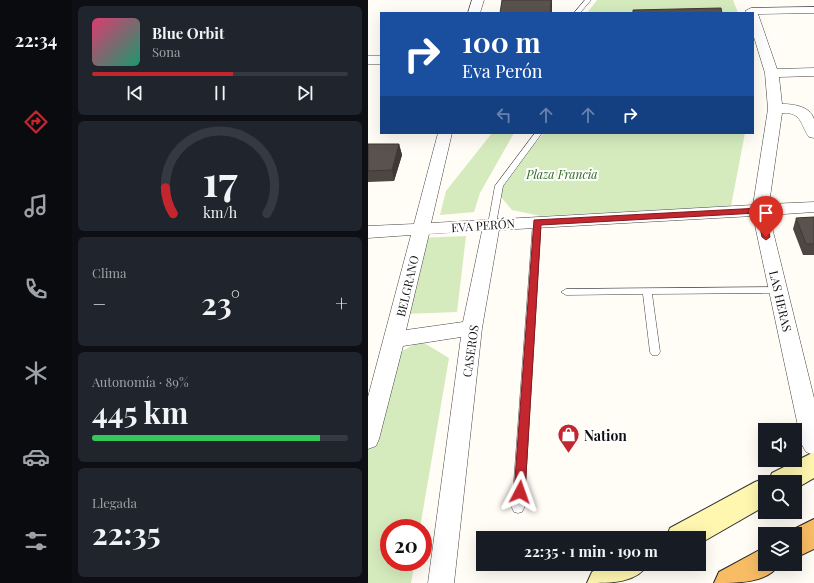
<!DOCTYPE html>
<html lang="es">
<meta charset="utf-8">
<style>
:root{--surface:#171b24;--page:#20242c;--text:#f1f3f6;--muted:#9ea1a6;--line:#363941;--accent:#c4262e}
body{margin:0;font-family:"Playfair Display",serif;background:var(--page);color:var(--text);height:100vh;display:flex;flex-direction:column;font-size:15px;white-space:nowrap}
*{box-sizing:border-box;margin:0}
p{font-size:13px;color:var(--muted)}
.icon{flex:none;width:22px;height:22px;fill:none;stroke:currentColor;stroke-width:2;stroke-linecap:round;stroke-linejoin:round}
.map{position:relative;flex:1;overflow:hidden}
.side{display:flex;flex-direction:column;gap:6px;padding:6px;background:#0d0f14;width:296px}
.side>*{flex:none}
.hud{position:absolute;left:12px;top:12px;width:374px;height:122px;border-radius:0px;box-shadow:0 4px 16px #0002;background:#1a4fa0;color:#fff;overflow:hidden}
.controls{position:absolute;left:390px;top:423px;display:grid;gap:8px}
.controls a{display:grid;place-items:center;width:44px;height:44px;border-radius:0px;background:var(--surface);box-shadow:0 4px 16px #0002;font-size:20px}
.speed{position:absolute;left:12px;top:519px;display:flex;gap:8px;font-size:20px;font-weight:700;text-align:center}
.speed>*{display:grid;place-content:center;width:52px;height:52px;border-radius:50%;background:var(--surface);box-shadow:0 4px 16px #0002;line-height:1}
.speed .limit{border:6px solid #d22;background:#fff;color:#111}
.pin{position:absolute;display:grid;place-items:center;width:34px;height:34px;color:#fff;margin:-41px -17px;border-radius:50% 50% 50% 0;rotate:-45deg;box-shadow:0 0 4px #0007}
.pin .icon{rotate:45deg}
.me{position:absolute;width:44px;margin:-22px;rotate:4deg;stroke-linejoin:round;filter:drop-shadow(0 0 3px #0008)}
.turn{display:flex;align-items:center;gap:14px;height:84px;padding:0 16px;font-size:18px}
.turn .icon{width:52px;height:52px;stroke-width:2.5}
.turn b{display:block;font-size:28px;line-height:34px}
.lanes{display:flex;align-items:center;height:38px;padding:0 16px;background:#0003;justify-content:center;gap:20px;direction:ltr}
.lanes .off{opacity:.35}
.big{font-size:30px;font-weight:700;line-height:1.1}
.side .widget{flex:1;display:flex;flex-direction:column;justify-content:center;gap:6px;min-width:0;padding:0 14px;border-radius:6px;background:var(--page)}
.side .dial{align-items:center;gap:0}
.dial svg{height:104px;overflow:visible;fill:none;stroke:var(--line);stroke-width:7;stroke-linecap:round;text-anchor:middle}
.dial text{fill:var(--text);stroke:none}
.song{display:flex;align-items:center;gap:12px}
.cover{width:48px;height:48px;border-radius:6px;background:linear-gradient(135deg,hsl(340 70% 55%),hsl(160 70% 35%))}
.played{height:4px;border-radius:2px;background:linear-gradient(90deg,var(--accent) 55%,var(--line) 55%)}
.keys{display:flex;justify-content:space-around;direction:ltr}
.heat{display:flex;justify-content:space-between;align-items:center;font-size:22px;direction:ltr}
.charge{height:6px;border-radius:3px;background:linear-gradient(90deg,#34c759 89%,var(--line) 0)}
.trip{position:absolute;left:108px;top:531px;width:230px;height:40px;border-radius:0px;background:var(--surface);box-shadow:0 4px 16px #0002;font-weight:700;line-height:40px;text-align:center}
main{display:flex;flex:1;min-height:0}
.menu{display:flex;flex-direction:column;width:72px;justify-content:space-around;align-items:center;background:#090b0e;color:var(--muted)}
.menu .icon{width:28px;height:28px}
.menu .current{color:var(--accent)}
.menu b{font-size:18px;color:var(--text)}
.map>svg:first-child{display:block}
</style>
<main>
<nav class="menu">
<b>22:34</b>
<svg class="icon current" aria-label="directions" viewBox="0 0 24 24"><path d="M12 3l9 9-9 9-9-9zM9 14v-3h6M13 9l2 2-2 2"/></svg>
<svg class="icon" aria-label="music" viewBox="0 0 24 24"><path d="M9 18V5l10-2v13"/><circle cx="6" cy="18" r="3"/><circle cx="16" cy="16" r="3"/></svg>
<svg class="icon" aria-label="phone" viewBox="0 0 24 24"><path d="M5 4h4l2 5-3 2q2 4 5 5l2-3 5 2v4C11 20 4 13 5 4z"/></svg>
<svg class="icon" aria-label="climate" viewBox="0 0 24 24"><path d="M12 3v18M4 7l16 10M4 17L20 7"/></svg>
<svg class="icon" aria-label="car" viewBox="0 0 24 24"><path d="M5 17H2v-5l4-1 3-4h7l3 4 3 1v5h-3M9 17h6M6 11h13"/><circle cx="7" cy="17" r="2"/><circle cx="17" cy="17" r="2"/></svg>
<svg class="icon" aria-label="filters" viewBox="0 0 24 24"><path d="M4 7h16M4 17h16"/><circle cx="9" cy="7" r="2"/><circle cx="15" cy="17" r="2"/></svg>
</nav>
<section class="side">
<div class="widget">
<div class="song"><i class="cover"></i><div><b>Blue Orbit</b><p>Sona</p></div></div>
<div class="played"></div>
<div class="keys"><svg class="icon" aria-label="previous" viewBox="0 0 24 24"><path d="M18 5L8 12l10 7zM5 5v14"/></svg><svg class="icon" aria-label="pause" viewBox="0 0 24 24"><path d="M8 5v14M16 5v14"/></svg><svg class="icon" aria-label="next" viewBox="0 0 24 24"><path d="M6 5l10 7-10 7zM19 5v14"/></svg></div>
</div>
<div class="widget dial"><svg viewBox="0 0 100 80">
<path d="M14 69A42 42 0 1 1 86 69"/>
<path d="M14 69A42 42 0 0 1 8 49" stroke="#c4262e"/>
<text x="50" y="56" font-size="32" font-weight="700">17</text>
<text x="50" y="72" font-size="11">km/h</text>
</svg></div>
<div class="widget"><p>Clima</p>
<div class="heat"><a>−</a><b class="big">23°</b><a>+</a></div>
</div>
<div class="widget"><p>Autonomía · 89%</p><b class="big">445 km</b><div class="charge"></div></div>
<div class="widget"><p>Llegada</p><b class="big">22:35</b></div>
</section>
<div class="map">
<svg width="446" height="583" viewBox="0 0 446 583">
<rect width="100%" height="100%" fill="#fffdf5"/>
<!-- green -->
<path fill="#d5ebbd" d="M229,0h136l5,13h-151z
M124,133h22l-34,60 -6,19 -34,3 6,-24z
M176,133h201l-14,73 -190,10 -29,-6 -11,-13 1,-16z
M98,236l-9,76 -53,2 15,-76z
M53,341l28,17 -29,170h-31v34h26l-4,21h-43v-136l21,-89z"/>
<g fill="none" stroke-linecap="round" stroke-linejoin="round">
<defs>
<path id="service" d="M217,0h6l-11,13h-6z
M167,133h7l-39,53 -7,38 -1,2h-6l-1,-2 7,-38z
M169,219l4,3 -17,286 -2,4 -4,1 -4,-1 -2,-4 21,-286z
M410,287l4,3 -4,3 -126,1 8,58 -2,3h-6l-2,-3 -7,-58 -77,1 -5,-3 5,-3z"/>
<path id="minor" d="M104,0h12l-4,13h-12z
M446,7v6l-56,1 19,55 37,-1v8l-35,1 3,27c11,0 28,2 32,15 0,6 0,14 0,19l-5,-1c-9,-13 -7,-25 -27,-24l-13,91 45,-2v10l-45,3 45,183v57l-8,-3 -4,-7 -49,-229 -254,14 -17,98 -28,255h-26l33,-246 -58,9 -24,93 -3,7 -8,3v-52l43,-162 -43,3v-12l46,-2 24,-91h14l-21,90 322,-18 15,-96 -3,-36 -12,-39v-21h-6l-2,-2 6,-3zM114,231l-19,91 -57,8 23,-96z
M0,56h13v8h-13z"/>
<path id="secondary" d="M446,452v26l-19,11v-7h-30v24l-66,38v-6h-33l4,-10 85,-46 10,-4 4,2 3,-7z
M237,564h43c-11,19 -36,19 -61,19l5,-11z"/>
<path id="trunk" d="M446,519v30l-19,9v-24h-11z
M397,547v17h14c-10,19 -42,19 -65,19l5,-11z"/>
</defs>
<!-- service casing -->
<use href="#service" stroke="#444" stroke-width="1"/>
<!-- minor casing -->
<use href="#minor" stroke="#444" stroke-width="1"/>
<!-- secondary casing -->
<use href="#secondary" stroke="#333" stroke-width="2"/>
<!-- trunk casing -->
<use href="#trunk" stroke="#222" stroke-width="2"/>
<!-- service -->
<use href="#service" fill="#fff" fill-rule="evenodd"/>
<!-- minor -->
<use href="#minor" fill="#fff" fill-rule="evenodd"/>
<!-- secondary -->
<use href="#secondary" fill="#fff6b0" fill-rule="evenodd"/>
<!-- trunk -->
<use href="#trunk" fill="#f7bc64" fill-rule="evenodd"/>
</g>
<!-- wall -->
<path fill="#4d4742" d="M0,144h31l3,11 -8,26 -26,1z
M446,217v38h-11l-10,-26 3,-11z"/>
<!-- shaded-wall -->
<path fill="#3f3936" d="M183,0h1v13h-2z
M31,144l3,11 -8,26 -2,-11z"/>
<!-- building -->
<path fill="#5a524d" stroke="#3f3936" d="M134,0h49l-1,13h-50z
M353,8l1,5h-89v-3z
M0,144h31l-7,26 -24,1z
M446,217v27h-8l-10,-26z"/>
<!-- route -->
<path fill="#c4262e" stroke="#7f191e" d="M392,208l4,3 6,26 -4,3 -4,-3 -5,-24 -216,12 -16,267 -1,4 -4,1 -5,-1 -1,-4 20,-272z"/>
<!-- icons -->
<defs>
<symbol id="shop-pin" viewBox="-11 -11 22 30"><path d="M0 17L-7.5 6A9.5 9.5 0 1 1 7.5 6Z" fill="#c4262e" stroke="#fff"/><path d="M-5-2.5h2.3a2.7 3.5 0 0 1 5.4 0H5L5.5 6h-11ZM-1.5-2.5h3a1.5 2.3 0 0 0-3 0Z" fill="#fff"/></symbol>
</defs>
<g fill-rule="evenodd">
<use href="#shop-pin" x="188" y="422" width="25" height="34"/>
</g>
<g text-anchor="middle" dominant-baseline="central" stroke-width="4" stroke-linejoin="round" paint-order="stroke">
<!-- park labels -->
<g font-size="12" font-style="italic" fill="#2f6b1f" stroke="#fff">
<text x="194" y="174">Plaza Francia</text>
</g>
<!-- street labels -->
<g font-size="12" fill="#111" stroke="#fff">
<text transform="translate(115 225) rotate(-4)">EVA PERÓN</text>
<text transform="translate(39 286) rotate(-77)">BELGRANO</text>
<text transform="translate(413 301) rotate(77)">LAS HERAS</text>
<text transform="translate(102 351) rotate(-82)">CASEROS</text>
</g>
<!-- near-poi labels -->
<g font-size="14" font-weight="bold" fill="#111" stroke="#fff" text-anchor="start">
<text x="216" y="435">Nation</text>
</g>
</g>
</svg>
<div class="controls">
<a><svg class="icon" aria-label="sound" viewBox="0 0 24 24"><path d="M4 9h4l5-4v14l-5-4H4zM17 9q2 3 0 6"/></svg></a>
<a><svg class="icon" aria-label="search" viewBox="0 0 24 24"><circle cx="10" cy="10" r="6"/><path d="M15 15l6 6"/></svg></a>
<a><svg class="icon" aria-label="layers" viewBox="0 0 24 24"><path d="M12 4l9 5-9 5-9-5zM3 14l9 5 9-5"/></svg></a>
</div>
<div class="speed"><div class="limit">20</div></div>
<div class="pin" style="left:398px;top:237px;background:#d93025"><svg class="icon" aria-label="arrive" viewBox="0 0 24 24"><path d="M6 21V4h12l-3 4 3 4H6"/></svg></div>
<svg class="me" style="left:152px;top:492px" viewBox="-20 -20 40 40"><path d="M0-17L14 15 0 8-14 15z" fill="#c4262e" stroke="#fff" stroke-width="4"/></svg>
<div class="trip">22:35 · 1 min · 190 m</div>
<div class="hud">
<div class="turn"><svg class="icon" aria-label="right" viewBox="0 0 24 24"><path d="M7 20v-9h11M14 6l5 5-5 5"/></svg><div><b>100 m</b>Eva Perón</div></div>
<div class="lanes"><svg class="icon off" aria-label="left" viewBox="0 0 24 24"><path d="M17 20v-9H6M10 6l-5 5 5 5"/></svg><svg class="icon off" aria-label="ahead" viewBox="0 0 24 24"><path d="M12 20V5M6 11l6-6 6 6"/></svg><svg class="icon off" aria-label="ahead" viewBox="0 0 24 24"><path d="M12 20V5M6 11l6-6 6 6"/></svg><svg class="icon" aria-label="right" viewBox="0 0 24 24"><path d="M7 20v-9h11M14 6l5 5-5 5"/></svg></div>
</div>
</div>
</main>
